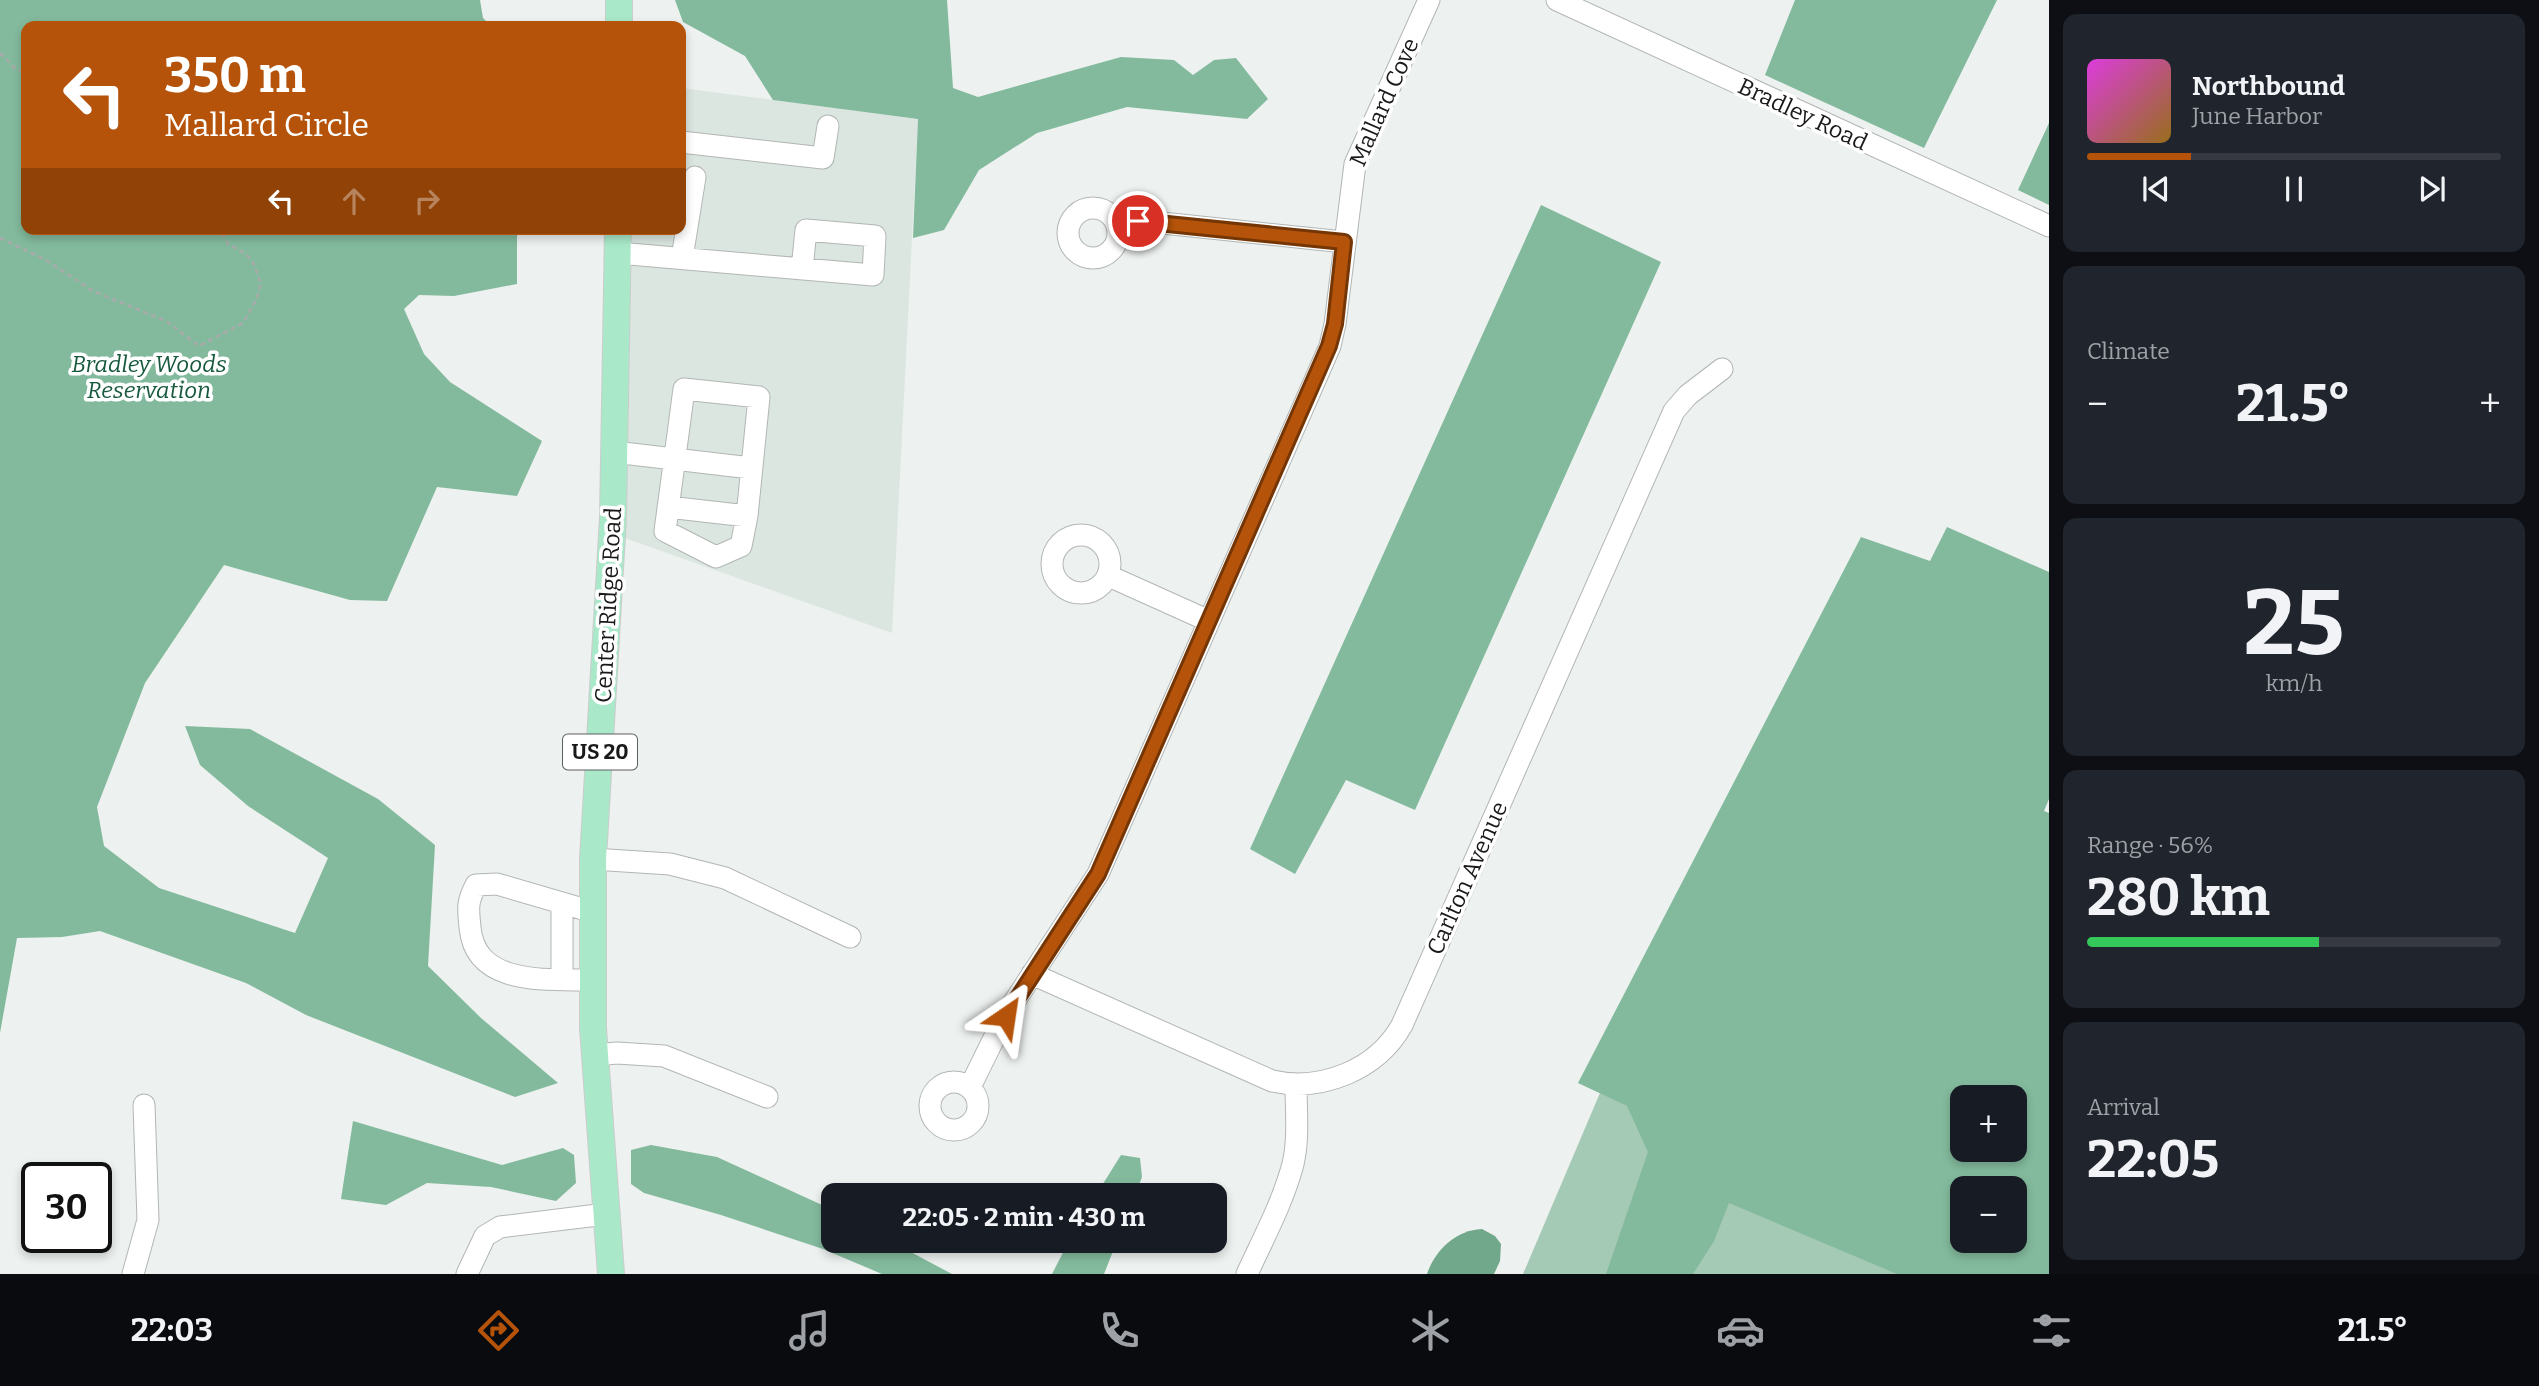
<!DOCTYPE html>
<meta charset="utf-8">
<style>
:root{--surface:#171b24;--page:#20242c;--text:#f1f3f6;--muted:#9ea1a6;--line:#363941;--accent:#b45309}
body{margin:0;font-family:Bitter,serif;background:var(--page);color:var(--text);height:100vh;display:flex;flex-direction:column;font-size:26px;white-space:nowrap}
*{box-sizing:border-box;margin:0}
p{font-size:23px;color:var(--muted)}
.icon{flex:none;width:38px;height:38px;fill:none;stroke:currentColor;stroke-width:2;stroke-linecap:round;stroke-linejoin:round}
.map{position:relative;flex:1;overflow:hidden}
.drawer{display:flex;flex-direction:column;gap:14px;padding:14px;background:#0d0f14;width:490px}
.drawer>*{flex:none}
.top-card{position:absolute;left:21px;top:21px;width:665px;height:214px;border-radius:14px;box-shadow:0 4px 10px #0003;background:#b45309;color:#fff;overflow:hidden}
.fabs{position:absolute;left:1950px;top:1085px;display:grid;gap:14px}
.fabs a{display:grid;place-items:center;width:77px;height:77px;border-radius:14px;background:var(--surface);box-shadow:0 4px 10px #0003;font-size:35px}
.speed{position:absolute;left:21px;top:1162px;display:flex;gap:14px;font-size:35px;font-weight:700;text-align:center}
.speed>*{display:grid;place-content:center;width:91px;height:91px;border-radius:50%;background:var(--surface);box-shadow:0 4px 10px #0003;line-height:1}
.speed .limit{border:4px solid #111;border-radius:10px;background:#fff;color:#111}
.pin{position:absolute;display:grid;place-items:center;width:60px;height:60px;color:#fff;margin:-30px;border:4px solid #fff;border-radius:50%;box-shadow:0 2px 7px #0007}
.me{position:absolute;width:77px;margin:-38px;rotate:32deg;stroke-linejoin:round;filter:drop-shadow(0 0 5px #0008)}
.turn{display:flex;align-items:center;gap:24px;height:147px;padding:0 28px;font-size:32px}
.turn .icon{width:91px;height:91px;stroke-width:2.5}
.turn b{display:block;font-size:49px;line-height:60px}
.lanes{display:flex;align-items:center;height:66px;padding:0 28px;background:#0003;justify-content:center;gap:35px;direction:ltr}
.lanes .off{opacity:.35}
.big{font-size:52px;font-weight:700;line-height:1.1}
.drawer .widget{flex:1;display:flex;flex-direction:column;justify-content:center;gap:10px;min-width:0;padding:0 24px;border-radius:14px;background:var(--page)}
.drawer .dial{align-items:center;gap:0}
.dial b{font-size:91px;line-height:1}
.song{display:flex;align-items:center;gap:21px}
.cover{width:84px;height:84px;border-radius:10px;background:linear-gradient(135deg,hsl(300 70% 55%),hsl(40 70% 35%))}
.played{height:7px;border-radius:4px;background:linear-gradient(90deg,var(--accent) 25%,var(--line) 25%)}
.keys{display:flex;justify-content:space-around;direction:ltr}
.heat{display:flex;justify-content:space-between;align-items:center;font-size:38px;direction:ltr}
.charge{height:10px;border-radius:5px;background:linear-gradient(90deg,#34c759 56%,var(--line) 0)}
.trip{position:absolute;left:821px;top:1183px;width:406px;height:70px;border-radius:14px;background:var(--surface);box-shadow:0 4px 10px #0003;font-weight:700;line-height:70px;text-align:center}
.dock{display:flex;height:112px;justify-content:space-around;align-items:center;background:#090b0e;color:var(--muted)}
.dock .icon{width:49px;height:49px}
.dock .current{color:var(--accent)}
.dock b{font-size:32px;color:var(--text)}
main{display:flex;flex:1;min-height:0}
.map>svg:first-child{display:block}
</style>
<main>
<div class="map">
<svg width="2049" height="1274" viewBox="0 0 2049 1274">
<rect width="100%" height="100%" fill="#edf1ef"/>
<!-- built -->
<path fill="#dbe6e0" d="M681,88l237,31 -26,514 -270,-96 5,-308h54z"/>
<!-- green -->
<path fill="#a4c9b4" d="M1600,1093l384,181h-461z"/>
<!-- forest -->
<path fill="#83ba9d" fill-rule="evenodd" d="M0,0h480l3,18 8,8h-465v203h491v55l-63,12 -35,-1 -15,14 20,45 26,28 92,59 -25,55 -80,-9 -50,114 -37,-1 -126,-35 -79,118 -48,124 7,39 55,42 136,45 33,-75 -80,-52 -48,-41 -15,-39 65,3 128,70 57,46 -7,121 53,52 77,65 -43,14 -209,-82 -60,-32 -146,-52 -38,6 -45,1 -17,95z
M675,0h272l6,88 25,9 143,-40 53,3 19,15 21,-15 22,-2 32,41 -21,20 -120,-12 -90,26 -58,37 -35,60 -31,8 5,-119 -145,-19 -28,-44 -62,-34z
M1795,0h202l-73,148 -159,-73z
M2049,123v82l-31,-15z
M1541,205l120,57 -246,548 -69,-30 -51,94 -45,-25z
M1947,527l102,45v227l-5,12 5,2v461h-152l-168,-71 -15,38 -21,33h-87l42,-122 -21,-46 -49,-23 283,-546 69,24zM1962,1097h52v53h-52zM1962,1188h52v53h-52z
M353,1121l149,44 61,-17 11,7 2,28 -20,18 -65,-14 -64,-4 -41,22 -45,-6z
M651,1145l66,12 116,53v31h57l62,33h-70l-59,-25 -102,-34 -77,-22 -13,-9v-34z
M1121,1155l19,3 2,19 -7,18h-39z
M1069,1241h48l-13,33h-52z"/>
<!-- water -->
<path fill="#71a78b" d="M1482,1229l13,7 6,8 -1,17 -6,13h-67c8,-24 29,-44 55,-45z"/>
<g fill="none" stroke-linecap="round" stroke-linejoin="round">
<defs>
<path id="minor" d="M1557,0l492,226
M681,142l142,16 5,-32
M1068 233a25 25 0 1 1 50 0a25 25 0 1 1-50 0Z
M1118,226l25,-5 201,21
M618,253l255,22 2,-39 -69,-6 -4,39
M682,258l13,-81
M684,389l75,8 -12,119 -6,30 -25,11 -51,-26z
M614,452l137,16
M668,507l79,9
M1052 564a29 29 0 1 1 58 0a29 29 0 1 1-58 0Z
M1109,576l100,45
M593,859l77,5 55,14 125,59
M562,903v76
M593,912l-96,-28 -21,1c-9,17 -8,23 -6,42 5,60 78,52 123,53
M1032,974l240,107c49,11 105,-11 130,-56l272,-614 14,-16 34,-26
M595,1055l22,-2 47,3 103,41
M930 1106a24 24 0 1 1 48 0a24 24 0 1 1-48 0Z
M970,1087l35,-71 93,-142 232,-528 5,-22 20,-160 74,-164
M133,1274l15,-54 -4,-115
M467,1274l18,-38 15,-9 106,-13
M1247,1274c16,-35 36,-72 46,-110 6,-25 3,-54 3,-80"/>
<path id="major" d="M619,26v-26
M611,1274l-18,-246v-169l20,-341 5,-289"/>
</defs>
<!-- minor casing -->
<use href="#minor" stroke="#b2b6b4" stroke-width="23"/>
<!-- major casing -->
<use href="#major" stroke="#ccc" stroke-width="28"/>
<!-- path -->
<path stroke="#a8aba9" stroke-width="2.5" stroke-dasharray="5 3.5" stroke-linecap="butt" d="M0,53l17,17 9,2
M0,238l46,22 47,31 73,30 33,25 44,-23 13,-23 5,-16 -8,-22 -7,-8 -18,-10 -8,-15"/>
<!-- minor -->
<use href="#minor" stroke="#fff" stroke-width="21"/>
<!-- major -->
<use href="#major" stroke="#a9e9ca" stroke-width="26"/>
</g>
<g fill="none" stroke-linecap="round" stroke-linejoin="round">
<defs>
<path id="route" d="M1006,1016l92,-142 231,-528 6,-22 9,-82 -206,-21"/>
</defs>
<!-- route casing -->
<use href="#route" stroke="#753606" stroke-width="18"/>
<!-- route -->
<use href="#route" stroke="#b45309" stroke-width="12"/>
</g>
<g text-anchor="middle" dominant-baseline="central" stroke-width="7" stroke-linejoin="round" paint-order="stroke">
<!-- shield labels -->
<rect fill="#fff" stroke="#5d5e5d" stroke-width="2" x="563" y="734.5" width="74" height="35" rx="5"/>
<g font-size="21" font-weight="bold" fill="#181918">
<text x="600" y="752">US 20</text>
</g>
<!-- street labels -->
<g font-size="23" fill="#181918" stroke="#fff">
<text transform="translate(1384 102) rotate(-66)">Mallard Cove</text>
<text transform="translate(1803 114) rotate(25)">Bradley Road</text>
<text transform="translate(608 605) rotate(-87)">Center Ridge Road</text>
<text transform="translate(1467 878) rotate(-66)">Carlton Avenue</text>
</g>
<!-- park labels -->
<g font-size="23" font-style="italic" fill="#17593d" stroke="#fff">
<text x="149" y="364">Bradley Woods<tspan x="149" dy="26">Reservation</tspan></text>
</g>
</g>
</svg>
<div class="fabs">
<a>+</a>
<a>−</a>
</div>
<div class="speed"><div class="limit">30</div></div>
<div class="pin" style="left:1138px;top:221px;background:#d93025"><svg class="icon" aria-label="arrive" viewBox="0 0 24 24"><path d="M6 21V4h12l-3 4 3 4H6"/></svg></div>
<svg class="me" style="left:1006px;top:1016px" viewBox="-20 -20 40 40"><path d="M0-17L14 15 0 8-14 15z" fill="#b45309" stroke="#fff" stroke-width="4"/></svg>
<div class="trip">22:05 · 2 min · 430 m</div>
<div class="top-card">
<div class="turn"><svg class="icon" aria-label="left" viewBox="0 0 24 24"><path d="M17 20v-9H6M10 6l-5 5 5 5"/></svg><div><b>350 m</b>Mallard Circle</div></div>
<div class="lanes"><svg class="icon" aria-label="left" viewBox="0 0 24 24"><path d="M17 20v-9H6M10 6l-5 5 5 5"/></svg><svg class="icon off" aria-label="ahead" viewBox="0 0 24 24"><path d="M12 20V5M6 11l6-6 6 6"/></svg><svg class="icon off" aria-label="right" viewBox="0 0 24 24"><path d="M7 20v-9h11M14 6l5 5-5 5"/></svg></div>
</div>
</div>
<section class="drawer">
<div class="widget">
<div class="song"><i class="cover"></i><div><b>Northbound</b><p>June Harbor</p></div></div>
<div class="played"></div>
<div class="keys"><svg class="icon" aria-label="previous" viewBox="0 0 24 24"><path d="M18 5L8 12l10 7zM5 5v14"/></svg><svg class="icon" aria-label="pause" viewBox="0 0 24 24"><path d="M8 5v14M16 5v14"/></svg><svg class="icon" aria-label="next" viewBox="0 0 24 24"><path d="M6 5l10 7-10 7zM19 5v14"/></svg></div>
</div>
<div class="widget"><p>Climate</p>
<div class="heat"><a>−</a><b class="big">21.5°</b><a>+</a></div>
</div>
<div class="widget dial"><b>25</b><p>km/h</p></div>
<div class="widget"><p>Range · 56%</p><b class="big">280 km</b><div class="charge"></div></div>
<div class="widget"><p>Arrival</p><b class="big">22:05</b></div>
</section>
</main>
<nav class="dock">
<b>22:03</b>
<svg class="icon current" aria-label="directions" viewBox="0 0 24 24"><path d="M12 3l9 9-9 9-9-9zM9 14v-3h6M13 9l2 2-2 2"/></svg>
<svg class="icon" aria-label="music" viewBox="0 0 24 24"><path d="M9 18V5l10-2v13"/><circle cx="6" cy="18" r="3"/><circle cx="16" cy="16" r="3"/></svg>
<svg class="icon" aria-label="phone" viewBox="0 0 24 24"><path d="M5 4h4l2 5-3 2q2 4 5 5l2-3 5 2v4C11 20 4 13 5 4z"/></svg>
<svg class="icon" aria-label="climate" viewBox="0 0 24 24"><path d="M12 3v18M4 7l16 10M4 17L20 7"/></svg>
<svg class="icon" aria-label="car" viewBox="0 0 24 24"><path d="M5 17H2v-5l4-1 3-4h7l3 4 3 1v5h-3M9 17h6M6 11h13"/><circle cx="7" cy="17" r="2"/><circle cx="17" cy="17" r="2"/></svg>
<svg class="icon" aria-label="filters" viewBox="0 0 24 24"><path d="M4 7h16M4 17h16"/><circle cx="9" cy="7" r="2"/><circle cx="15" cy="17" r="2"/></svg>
<b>21.5°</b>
</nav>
